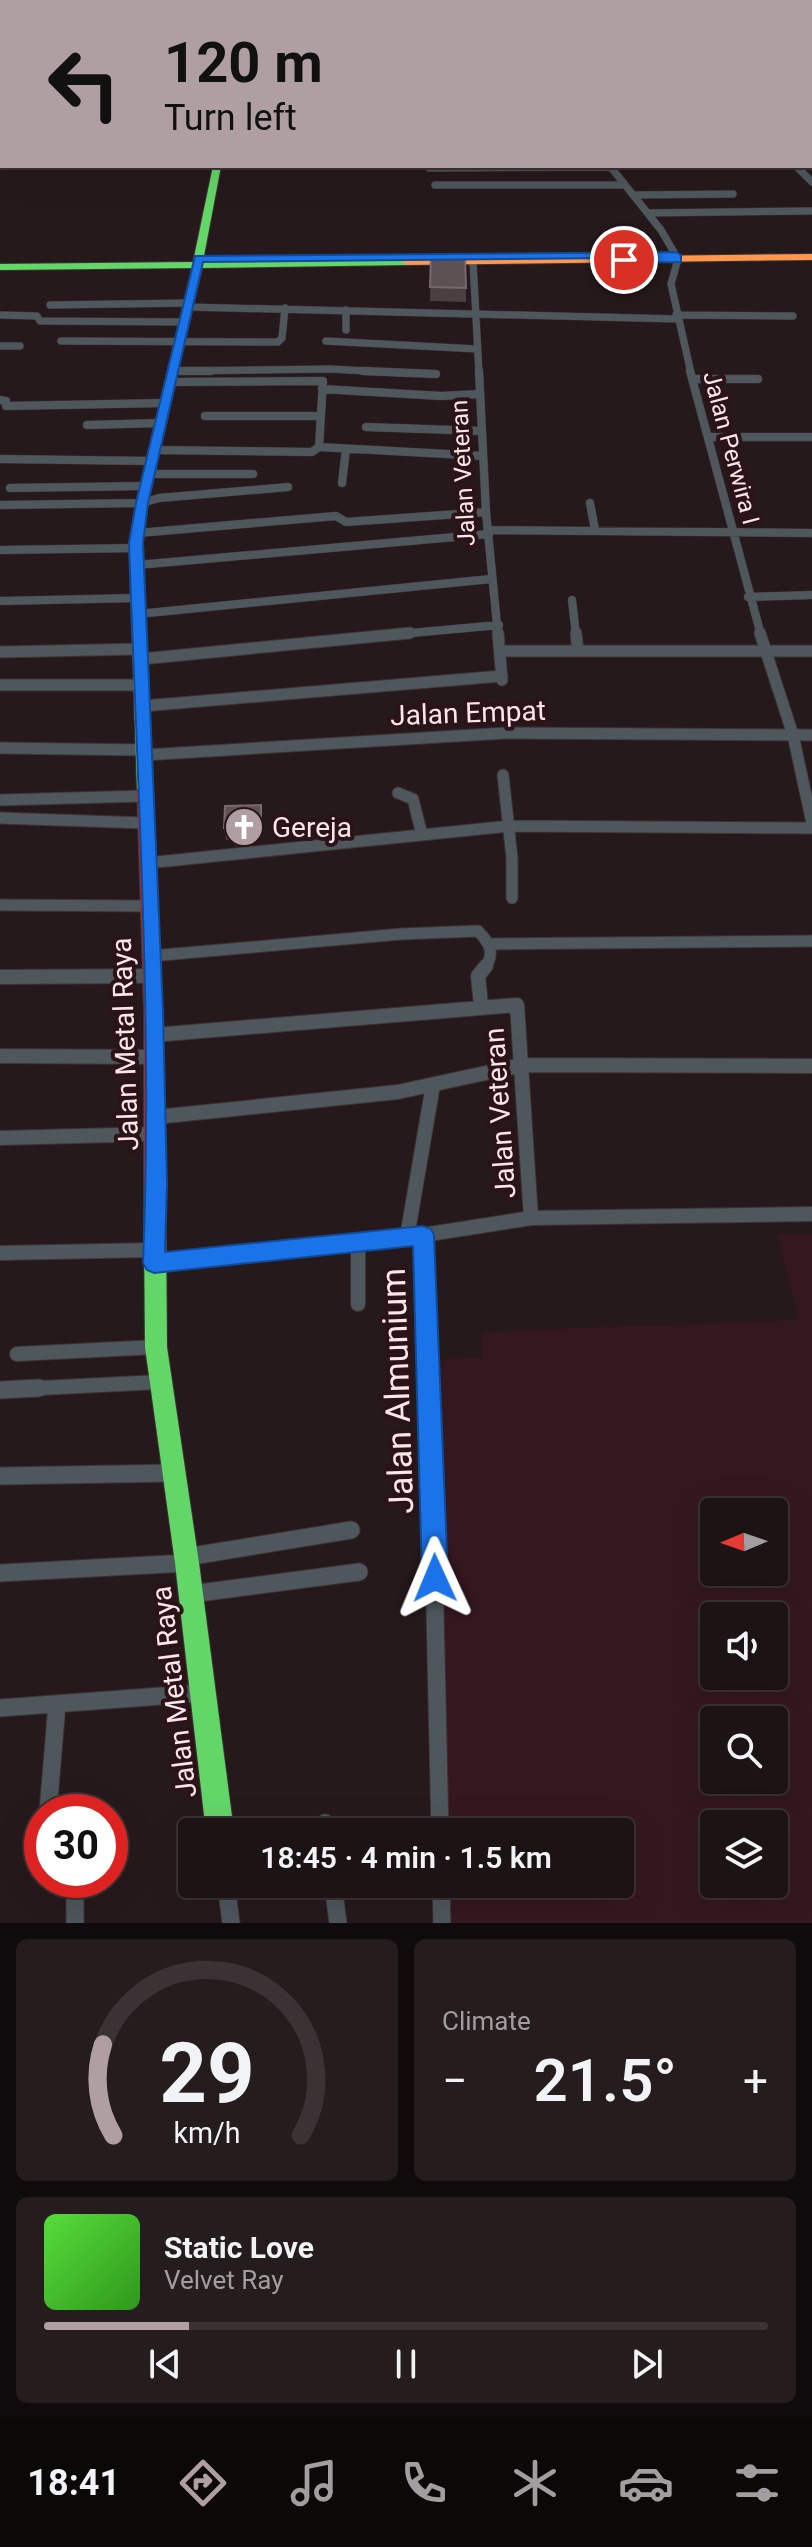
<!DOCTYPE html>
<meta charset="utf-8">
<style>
:root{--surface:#1c1315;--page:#251c1e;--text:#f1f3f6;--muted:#a09ea0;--line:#3a3234;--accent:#b09fa2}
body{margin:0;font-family:Roboto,sans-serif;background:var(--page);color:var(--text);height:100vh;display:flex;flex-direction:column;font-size:30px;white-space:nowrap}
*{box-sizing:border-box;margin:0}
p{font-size:26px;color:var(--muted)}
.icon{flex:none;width:44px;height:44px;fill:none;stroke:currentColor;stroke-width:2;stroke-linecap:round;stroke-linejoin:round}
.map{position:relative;height:1923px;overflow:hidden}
.panel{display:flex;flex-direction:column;gap:16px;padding:16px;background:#0f0a0c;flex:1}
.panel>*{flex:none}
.banner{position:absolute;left:0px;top:0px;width:812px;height:168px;box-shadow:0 8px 32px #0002,0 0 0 2px var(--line);background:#b09fa2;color:#111;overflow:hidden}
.needle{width:52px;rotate:268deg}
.controls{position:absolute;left:700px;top:1498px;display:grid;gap:16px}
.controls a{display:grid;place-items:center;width:88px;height:88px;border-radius:8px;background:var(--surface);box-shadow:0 8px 32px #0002,0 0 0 2px var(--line);font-size:40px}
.speed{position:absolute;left:24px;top:1794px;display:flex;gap:16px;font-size:40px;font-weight:700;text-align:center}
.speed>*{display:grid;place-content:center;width:104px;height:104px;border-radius:50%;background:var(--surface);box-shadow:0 8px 32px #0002,0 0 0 2px var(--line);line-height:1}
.speed .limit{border:12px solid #d22;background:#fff;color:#111}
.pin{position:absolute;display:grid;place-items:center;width:68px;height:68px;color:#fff;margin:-34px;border:4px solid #fff;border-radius:50%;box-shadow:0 2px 8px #0007}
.me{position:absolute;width:88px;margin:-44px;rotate:359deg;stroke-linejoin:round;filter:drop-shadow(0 0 6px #0008)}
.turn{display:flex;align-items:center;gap:28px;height:168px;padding:0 32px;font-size:36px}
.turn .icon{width:104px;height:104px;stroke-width:2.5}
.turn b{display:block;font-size:56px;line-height:68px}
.big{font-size:60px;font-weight:600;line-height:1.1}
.panel .widget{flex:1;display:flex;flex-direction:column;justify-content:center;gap:12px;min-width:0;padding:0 28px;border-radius:12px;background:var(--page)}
.panel .dial{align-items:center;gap:0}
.dial svg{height:208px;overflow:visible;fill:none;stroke:var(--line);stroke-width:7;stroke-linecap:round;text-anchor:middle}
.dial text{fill:var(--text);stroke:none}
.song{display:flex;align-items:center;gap:24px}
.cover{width:96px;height:96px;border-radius:12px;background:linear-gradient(135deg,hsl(110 70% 55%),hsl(110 70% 35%))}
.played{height:8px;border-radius:4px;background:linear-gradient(90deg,var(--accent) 20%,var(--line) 20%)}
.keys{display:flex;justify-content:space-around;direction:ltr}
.heat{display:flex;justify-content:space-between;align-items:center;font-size:44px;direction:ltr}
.panel .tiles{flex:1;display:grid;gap:16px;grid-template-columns:1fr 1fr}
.widget:last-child{grid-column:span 2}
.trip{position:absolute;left:178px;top:1818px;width:456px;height:80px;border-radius:8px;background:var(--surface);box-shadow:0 8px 32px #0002,0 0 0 2px var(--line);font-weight:600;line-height:80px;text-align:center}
.dock{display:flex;height:128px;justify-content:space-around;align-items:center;background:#0b0808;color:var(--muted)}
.dock .icon{width:56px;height:56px}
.dock .selected{color:var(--accent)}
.dock b{font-size:36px;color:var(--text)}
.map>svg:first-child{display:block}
</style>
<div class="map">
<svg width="812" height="1923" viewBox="0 0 812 1923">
<rect width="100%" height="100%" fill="#26191c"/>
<!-- built -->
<path fill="#35181f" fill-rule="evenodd" d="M777,1234h35v689h-368l-1,-39h177v-52h-178l-7,-472 48,-2 -2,-26 318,-12zM714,1512h60v60h-60zM714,1616h60v60h-60zM714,1720h60v60h-60zM714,1824h60v60h-60z"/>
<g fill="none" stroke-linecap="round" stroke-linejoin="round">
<defs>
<path id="street-far5" d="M810,24l2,3
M0,115l2,-3"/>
<path id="street-far4" d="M610,166l51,64 17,29 -7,25 20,89
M796,166l16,16
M429,168l182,-1
M435,185h190
M633,195l100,-1
M648,213l164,-2
M473,262l6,111
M50,305l140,-2
M189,307l488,12
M346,310v20
M0,315l37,1 3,5 146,1
M676,315l117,1
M61,341l217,1 4,-4 3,-30
M326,341l151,8
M0,346h20
M175,371l155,-2 75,4"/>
<path id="street-far3" d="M175,371h36
M363,371l73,3
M479,371l7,141 12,123
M690,371l71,264
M692,379h66
M171,382l152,-1 -4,66
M322,389l119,7 39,-2
M0,400l6,1v5l158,-3
M205,416h116
M87,425l73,-2
M366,427l116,4
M708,437h104
M154,450l158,2 7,-5 164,9
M0,459l152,2
M149,474h104
M342,483l4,-34
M10,488l136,-2
M590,503l5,27
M0,505l142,-2 17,-5 129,-11
M488,530l324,3
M138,533l198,-17 10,6 140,-10
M0,550l136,-2
M137,565l352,-31
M748,597l64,-2
M572,600l4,35
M0,601l137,-3
M138,614l353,-35
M389,635l110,-10"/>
<path id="street-far2" d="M498,633l4,47
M576,633l2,18
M760,633l33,102 19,88
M500,651h312
M0,652l140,-3
M141,659l269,-26
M0,685h142
M143,706l359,-30
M0,748l144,2
M145,755l361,-22 306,2
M503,775l9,83v40
M398,793l15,6 9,36
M0,800l144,-4
M0,818l145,5
M147,863l363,-37 302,2
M0,905l149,1
M490,944l322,-3
M151,956l250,-22 77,-3c12,12 17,22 7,37"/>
<path id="street-far1" d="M0,977l152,-1
M481,1005l-3,-29 8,-10
M154,1035l363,-30 14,213
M0,1056l154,1
M156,1117l242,-25 124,-27 290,1
M0,1138l156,-4
M423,1235l8,155
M407,1237l26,-152
M358,1242v62
M0,1253l153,-3
M154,1263l269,-28 108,-17 281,-4
M17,1354l139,-7
M0,1390l160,-8"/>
<path id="street" d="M430,1388l10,444
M0,1390l39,-2
M0,1476l174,-3
M186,1557l165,-27
M0,1573l187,-10
M191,1594l168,-22
M0,1708l202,-15
M48,1812l9,-108
M325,1823l1,9
M75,1880v43
M226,1884l5,39
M333,1884l5,39
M441,1884l1,39"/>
<path id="fast" d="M213,166h8l-18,95 204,-2 5,3 -5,3 -205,3 -54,235 -5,40 10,246 -8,5 -8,-5 -8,-246 7,-40 56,-235 -192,2v-6l193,-2z
M155,1219l7,2 4,7 1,119 32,216 35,269h-28l-31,-269 -30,-216 -1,-119 4,-7z"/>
<path id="slow" d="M812,254v6l-405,5 -5,-3 5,-3z"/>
<path id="jam" d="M145,784l8,5 9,222 4,217 -4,7 -7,2 -7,-2 -4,-7v-217l-7,-222z"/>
</defs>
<!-- street-far5 casing -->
<use href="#street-far5" stroke="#3f3336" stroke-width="6"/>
<!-- street-far4 casing -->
<use href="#street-far4" stroke="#3f3336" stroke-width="8"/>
<!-- street-far3 casing -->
<use href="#street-far3" stroke="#3f3336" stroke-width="9"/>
<!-- street-far2 casing -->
<use href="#street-far2" stroke="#3f3336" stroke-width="13"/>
<!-- street-far1 casing -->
<use href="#street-far1" stroke="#3f3336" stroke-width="16"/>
<!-- street casing -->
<use href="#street" stroke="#3f3336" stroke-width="19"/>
<!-- fast casing -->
<use href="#fast" stroke="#3f3336" stroke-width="2"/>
<!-- slow casing -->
<use href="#slow" stroke="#3f3336" stroke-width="2"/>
<!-- jam casing -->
<use href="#jam" stroke="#3f3336" stroke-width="2"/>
<!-- street-far5 -->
<use href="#street-far5" stroke="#4e575c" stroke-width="5"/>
<!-- street-far4 -->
<use href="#street-far4" stroke="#4e575c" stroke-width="7"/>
<!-- street-far3 -->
<use href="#street-far3" stroke="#4e575c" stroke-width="8"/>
<!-- street-far2 -->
<use href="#street-far2" stroke="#4e575c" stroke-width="11"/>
<!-- street-far1 -->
<use href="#street-far1" stroke="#4e575c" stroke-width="14"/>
<!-- street -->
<use href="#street" stroke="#4e575c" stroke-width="17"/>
<!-- fast -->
<use href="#fast" fill="#63d668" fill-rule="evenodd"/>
<!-- slow -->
<use href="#slow" fill="#ff974d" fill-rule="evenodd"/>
<!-- jam -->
<use href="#jam" fill="#b3261e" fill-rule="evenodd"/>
</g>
<!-- wall -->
<path fill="#4b3f42" d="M431,257l35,31v14l-36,-1z
M261,805l1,31h-4v5l-24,5 -1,-6h-7l-2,-12z"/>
<!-- shaded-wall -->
<path fill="#34282b" d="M256,824l2,17 -24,5 -1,-13z"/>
<!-- building -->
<path fill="#5e5154" stroke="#76686b" stroke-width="2" d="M431,257h34l1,31 -36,-1z
M261,805v19h-5v5l-23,4v-5h-9l1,-22z"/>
<!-- route -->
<path fill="#1a73e8" stroke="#114b97" stroke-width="2" d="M676,252l5,3v7l-57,1 -4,-1v-4l-417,4 -55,241 -5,40 20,468 4,173 -2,68 258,-26 8,3 3,6 14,343 -4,9 -9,4 -9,-4 -4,-9 -9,-332 -259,27 -7,-3 -4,-7c10,-239 -6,-480 -14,-720l7,-40 59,-247z"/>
<!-- icons -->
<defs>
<symbol id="church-disc" viewBox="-11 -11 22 22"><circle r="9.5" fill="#b09fa2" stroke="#2c1318"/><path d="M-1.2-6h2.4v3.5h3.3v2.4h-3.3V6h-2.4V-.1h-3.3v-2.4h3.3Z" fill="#fff"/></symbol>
</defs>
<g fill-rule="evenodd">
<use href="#church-disc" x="222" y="805" width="44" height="44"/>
</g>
<g text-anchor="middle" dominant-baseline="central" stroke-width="8" stroke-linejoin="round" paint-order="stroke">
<!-- far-street labels -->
<g font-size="24" fill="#fae7ea" stroke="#2c1318">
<text transform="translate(731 448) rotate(75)">Jalan Perwira I</text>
<text transform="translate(463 473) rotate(-93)">Jalan Veteran</text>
</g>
<!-- street labels -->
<g font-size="28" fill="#fae7ea" stroke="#2c1318">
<text transform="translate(468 713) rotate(-2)">Jalan Empat</text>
<text transform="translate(125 1044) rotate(-92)">Jalan Metal Raya</text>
<text transform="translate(500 1113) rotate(-94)">Jalan Veteran</text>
<text transform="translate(174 1692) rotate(-97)">Jalan Metal Raya</text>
</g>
<!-- poi labels -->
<g font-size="28" fill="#fae7ea" stroke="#2c1318" text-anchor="start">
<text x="272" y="827">Gereja</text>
</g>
<!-- near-street labels -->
<g font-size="34" fill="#fae7ea" stroke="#2c1318">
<text transform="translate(397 1391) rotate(-92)">Jalan Almunium</text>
</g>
</g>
</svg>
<div class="controls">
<a><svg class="needle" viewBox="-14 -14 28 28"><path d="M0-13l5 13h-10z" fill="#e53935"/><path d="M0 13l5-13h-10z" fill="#a09ea0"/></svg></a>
<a><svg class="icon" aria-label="sound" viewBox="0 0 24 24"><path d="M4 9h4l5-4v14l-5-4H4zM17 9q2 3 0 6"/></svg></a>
<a><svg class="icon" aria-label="search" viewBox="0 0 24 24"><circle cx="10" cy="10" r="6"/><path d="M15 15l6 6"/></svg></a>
<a><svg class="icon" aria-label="layers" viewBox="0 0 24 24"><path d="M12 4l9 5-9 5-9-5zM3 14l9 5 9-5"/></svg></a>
</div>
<div class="speed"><div class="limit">30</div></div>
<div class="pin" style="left:624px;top:260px;background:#d93025"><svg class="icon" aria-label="arrive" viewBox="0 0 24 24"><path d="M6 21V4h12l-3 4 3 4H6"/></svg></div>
<svg class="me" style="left:435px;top:1578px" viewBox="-20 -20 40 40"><path d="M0-17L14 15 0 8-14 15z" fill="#1a73e8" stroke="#fff" stroke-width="4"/></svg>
<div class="trip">18:45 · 4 min · 1.5 km</div>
<div class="banner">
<div class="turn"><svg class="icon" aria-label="left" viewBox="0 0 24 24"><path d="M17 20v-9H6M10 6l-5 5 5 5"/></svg><div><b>120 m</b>Turn left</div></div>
</div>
</div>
<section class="panel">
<div class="tiles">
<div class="widget dial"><svg viewBox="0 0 100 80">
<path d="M14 69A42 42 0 1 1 86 69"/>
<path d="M14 69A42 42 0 0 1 10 34" stroke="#b09fa2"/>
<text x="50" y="56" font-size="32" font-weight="700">29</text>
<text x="50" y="72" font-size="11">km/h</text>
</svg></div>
<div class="widget"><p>Climate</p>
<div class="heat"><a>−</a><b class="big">21.5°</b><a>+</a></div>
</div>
<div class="widget">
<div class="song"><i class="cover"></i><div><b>Static Love</b><p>Velvet Ray</p></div></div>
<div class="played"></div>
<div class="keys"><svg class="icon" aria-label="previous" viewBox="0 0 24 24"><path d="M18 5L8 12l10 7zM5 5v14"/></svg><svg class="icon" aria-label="pause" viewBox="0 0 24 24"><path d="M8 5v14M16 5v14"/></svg><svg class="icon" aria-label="next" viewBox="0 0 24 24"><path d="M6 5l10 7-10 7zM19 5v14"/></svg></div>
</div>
</div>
</section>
<nav class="dock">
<b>18:41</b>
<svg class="icon selected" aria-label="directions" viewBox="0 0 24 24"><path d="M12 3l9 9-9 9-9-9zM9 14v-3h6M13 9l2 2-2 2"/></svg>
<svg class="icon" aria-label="music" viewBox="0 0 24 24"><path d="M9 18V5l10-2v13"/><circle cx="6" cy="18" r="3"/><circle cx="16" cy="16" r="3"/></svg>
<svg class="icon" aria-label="phone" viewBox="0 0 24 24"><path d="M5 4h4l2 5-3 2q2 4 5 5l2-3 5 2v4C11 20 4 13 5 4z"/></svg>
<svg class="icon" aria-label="climate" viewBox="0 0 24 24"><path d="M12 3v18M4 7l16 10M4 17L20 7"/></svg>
<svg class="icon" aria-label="car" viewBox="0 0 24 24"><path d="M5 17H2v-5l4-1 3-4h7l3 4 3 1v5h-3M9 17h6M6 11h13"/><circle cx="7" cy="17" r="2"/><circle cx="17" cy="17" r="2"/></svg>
<svg class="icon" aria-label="filters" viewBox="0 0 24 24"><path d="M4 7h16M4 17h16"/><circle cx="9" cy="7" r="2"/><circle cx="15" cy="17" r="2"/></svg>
</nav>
